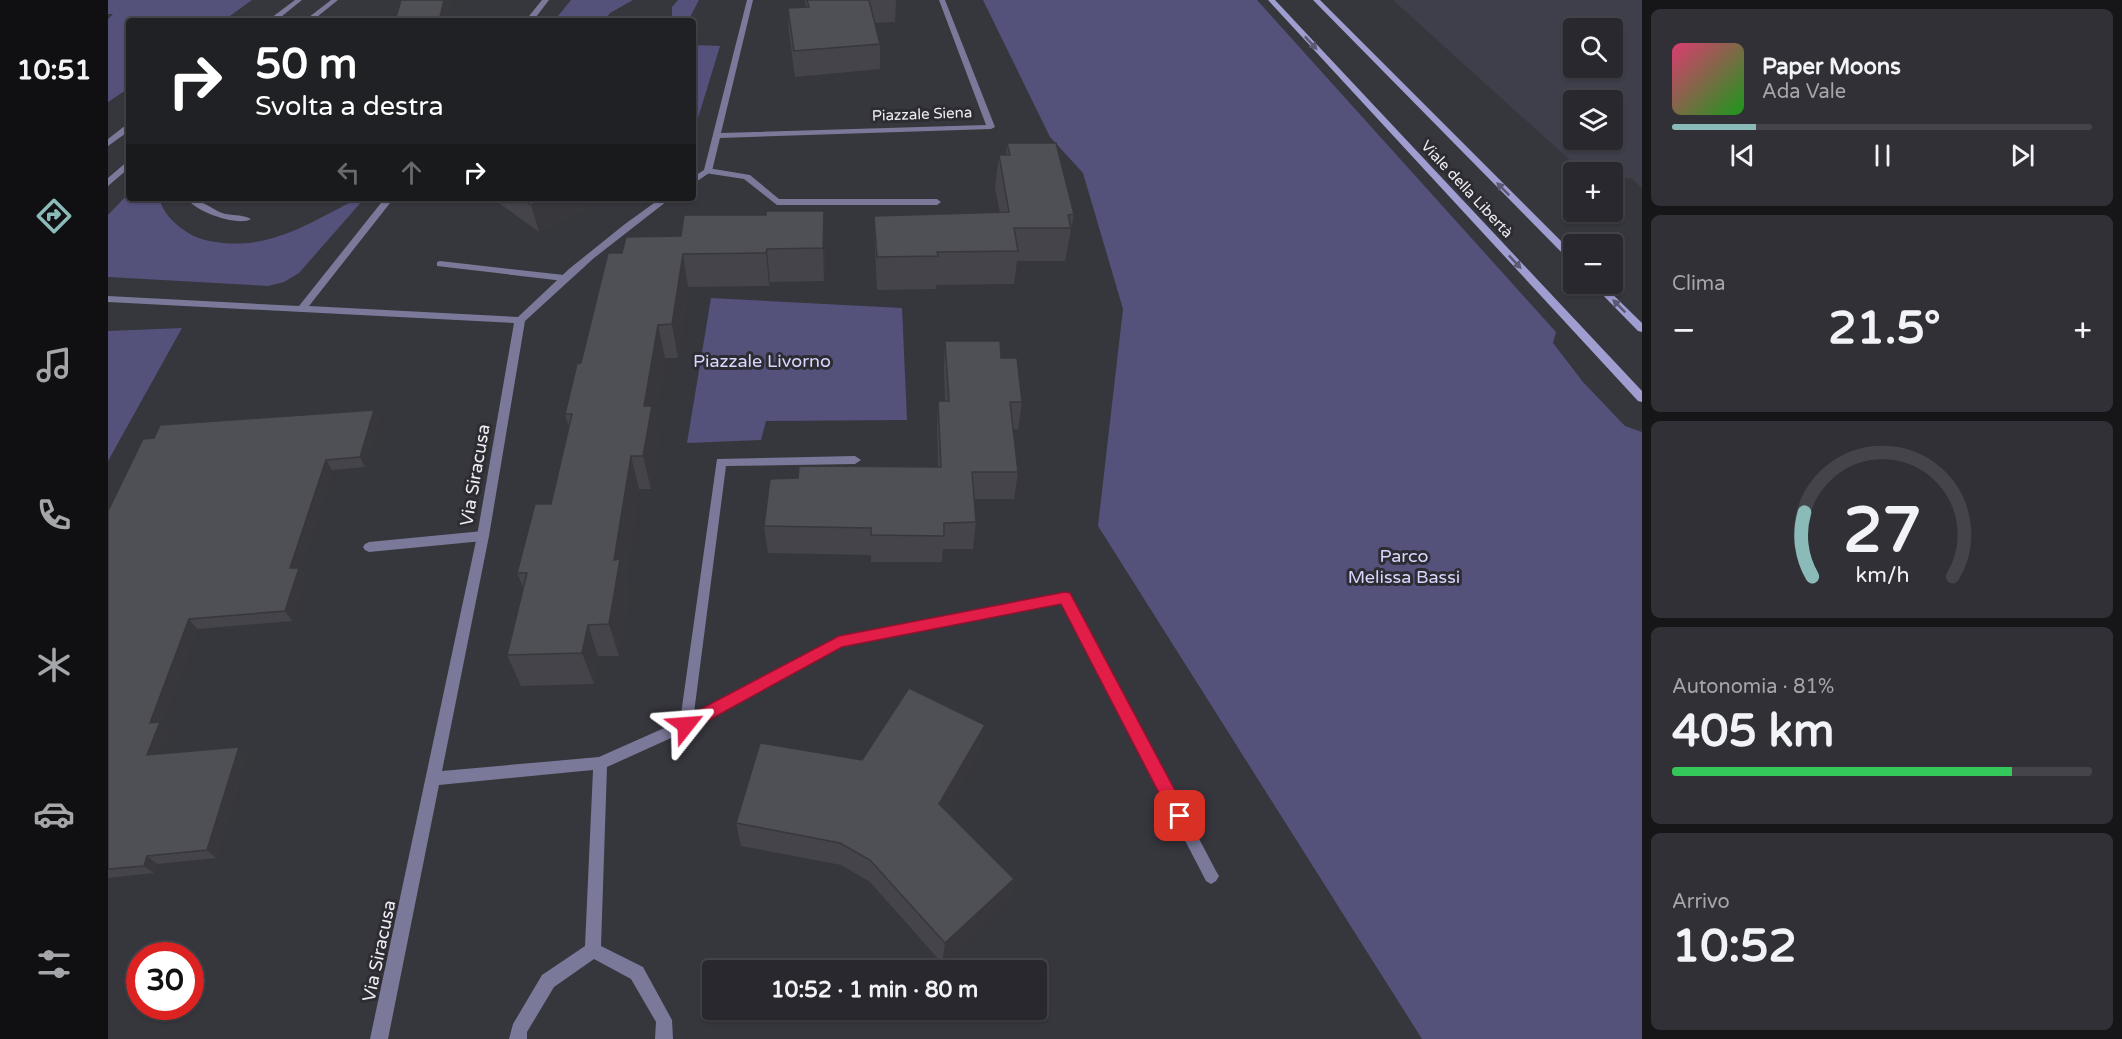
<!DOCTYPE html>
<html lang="it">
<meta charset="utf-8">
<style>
:root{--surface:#28282e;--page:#303036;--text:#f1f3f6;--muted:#a5a6aa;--line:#44444a;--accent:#8bbbb9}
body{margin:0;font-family:"Varela Round",sans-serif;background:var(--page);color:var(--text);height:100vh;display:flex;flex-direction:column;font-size:22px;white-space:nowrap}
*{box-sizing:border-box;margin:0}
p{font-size:20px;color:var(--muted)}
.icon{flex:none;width:33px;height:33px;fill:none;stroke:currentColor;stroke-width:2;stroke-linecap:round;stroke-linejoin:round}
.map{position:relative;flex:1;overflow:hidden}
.side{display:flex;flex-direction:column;gap:9px;padding:9px;background:#161619;width:480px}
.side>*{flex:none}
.hud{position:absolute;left:18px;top:18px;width:570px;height:183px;border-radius:6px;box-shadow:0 2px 4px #0004,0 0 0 2px var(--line);background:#202124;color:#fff;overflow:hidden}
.buttons{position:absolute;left:1455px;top:18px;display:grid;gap:12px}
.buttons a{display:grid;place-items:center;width:60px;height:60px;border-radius:6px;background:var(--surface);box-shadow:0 2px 4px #0004,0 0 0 2px var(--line);font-size:30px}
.speed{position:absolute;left:18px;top:942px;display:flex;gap:12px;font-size:30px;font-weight:700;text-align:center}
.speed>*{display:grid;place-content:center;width:78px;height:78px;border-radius:50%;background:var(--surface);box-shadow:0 2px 4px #0004,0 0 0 2px var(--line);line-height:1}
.speed .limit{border:9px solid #d22;background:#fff;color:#111}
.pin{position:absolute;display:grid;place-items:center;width:51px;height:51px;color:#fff;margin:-26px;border-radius:12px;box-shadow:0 3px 9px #0006}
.me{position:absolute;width:66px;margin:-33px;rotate:62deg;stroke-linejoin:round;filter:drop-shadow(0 0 4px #0008)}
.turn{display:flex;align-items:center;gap:21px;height:126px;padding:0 30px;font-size:27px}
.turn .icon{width:78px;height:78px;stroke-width:2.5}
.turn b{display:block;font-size:42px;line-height:51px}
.lanes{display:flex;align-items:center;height:57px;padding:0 30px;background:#0003;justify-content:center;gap:30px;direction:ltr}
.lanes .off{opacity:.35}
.big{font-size:45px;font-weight:700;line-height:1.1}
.side .widget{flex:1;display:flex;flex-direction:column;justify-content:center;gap:9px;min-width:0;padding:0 21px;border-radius:9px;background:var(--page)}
.side .dial{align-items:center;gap:0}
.dial svg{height:156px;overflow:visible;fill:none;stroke:var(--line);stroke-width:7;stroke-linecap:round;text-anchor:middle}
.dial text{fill:var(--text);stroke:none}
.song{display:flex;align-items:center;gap:18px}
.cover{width:72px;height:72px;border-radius:9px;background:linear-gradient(135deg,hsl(340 70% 55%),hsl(120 70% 35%))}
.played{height:6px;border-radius:3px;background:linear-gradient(90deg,var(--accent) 20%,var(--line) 20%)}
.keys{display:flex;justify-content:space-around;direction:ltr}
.heat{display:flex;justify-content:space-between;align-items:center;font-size:33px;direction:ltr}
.charge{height:9px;border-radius:4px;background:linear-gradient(90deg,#34c759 81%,var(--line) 0)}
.trip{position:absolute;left:594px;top:960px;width:345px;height:60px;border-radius:6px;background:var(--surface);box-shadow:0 2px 4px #0004,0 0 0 2px var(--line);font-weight:700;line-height:60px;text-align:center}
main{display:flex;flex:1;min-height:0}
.tabs{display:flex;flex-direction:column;width:108px;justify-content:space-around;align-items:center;background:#101012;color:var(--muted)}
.tabs .icon{width:42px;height:42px}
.tabs .active{color:var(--accent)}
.tabs b{font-size:27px;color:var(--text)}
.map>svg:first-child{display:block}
</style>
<main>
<nav class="tabs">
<b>10:51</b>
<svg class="icon active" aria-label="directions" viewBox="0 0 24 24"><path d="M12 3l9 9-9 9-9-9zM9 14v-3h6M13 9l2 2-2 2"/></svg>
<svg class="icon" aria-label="music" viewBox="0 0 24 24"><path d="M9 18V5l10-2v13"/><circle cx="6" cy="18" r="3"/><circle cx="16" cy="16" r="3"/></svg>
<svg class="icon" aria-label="phone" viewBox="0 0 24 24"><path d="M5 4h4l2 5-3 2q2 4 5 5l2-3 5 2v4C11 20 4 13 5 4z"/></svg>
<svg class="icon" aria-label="climate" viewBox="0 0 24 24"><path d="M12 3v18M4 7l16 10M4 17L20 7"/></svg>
<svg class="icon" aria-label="car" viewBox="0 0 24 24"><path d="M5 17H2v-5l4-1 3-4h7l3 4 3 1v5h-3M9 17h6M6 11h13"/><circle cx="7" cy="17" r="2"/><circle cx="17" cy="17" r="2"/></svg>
<svg class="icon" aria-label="filters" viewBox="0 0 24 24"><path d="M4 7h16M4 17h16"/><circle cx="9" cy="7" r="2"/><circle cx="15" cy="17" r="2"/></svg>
</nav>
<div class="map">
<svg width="1534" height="1039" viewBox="0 0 1534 1039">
<rect width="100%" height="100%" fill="#36363d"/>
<!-- built -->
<path fill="#3f3f4c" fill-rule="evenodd" d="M1285,0h249v188l-11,-10 -18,2 -1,-8h-29zM1466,28h38v40h-38zM1466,100h38v40h-38z"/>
<!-- green -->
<path fill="#54517b" d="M0,0h144l-29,21h-94v67l-21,14v-83l5,-5h-5z
M463,0h62l-23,13 -6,8h-50z
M570,0h21l-11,21h-16v-14z
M875,0h274l299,332 -3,11 30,39 42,44 17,6v607h-220l-324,-513 25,-217 -40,-136 -33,-36z
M585,45l27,1 -22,72 -5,2z
M21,193v5h30c4,14 13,24 25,32 11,9 25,11 39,13 51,5 90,-22 134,-44l6,1 -64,73 -15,9 -16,4 -160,-9v-62z
M603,298l191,10 5,112 -141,1 -5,19 -74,3z
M74,328l-74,133v-130z"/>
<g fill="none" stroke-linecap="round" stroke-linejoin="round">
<!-- lane -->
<path fill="#7a7999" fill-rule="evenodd" d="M600,168l42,7 29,24h158l4,3 -4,3h-160l-33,-26 -39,-6 -1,-2z
M79,198c12,0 23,10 35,15 9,3 21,1 29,6 -13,8 -58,-8 -64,-21z
M332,261l124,14 5,3 -5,3 -127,-15v-4z
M375,531l4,2 2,3 -2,3 -4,2 -114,11 -4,-2 -2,-3 2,-3 4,-2z"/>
<!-- street -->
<path fill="#7a7999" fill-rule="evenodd" d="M187,0h7l-26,21h-9z
M223,0h7l-26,21h-8z
M434,0h7l-16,21h-8z
M639,0h6l-32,133 265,-8 -47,-125h6l50,127 -4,2 -271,9 -8,33 -19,13v-7l11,-7z
M18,125h3v6l-21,15v-7z
M21,160v8l-21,18v-8z
M277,198h9l-85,108 209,11 51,-48 56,-45 36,-26h10l-77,60 -69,63 -36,215 -47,235 157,-14 81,-36 37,-262 138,-3 6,4 -6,4 -129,2 -32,247 145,-76 226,-45 5,1 146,278 3,5 -3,5 -5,3 -5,-3 -144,-278 -220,44 -151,82 -84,38 -6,179 42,21 29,53 1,19h-18l1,-17 -25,-43 -37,-20 -40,28 -27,45v7h-18l4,-15 29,-49 43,-29 8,-176 -154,15 -51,254h-18l107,-503 37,-213 -406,-21v-6l191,10z"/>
<!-- secondary -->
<path fill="#a09dd1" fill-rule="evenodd" d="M1160,0h7l367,391v11l-4,-1z
M1205,0h7l254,254v9l-3,-1z
M1484,284h10l40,39v9l-4,-1z"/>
</g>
<!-- wall -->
<path fill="#44444a" d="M697,0h91l-1,22 -20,1 5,21v25l-85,8 -6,-44 -1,-25 18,-1z
M899,143l67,71 -9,47h-48l-3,23 -78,1v4l-59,1 -2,-41 -1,-33 126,-3 -5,-25 4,-33h7z
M384,198h88l3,13 -44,21z
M716,211l1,32 -1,38 -54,1 -1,4 -81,1 -10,71h-13l-10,61 4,20 -8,50h-12l-14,91 4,12 -10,64h-21l-4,28 -73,2 -14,-31 16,-68 -6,-14 34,-69 18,-76 -4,-14 16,-51 41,-110 59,-17 85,-21z
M837,341l56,17 21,44 -4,27h-5l5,43 -4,27h-40l2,23 -3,27h-30l-1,13h-71v-7l-103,-2 -4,-27 34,-48 140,-11 -1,-39 1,-27h7l-1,-33z
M266,410l5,10 -14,47 -33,3 -32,99 5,8 -13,44 -95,8 -35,94 7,8 -9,23 79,-7 8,9 -31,102 -59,6 -3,9 -46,5v-367l46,-73z
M873,749l-35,61 68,69 -5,21 -67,63 -72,-81 -29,-17 -100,-19 -5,-23 126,-63z"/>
<!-- shaded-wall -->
<path fill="#37373c" d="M336,0h9l-5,21h-9z
M439,198h33l3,13 -44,21 -8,-27z
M716,211l1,32 -1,38 -1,-33z
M659,249l3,33 -1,4 -3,-33z
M575,254l5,33 -10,71 -6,-34z
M550,325l7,33 -10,61 4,20 -8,50 -8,-33 1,-50z
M266,410l5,10 -14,47 -5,-10z
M523,456l8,33 -14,91 4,12 -10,64 -10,-32 5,-64z
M218,460l6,10 -32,99 5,8 -13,44 -7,-10 5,-43z
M81,619l8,10 -35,94 7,8 -12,33 -10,-9 3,-32z
M480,625l10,31 -4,28 -12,-31z
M877,725l-4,24 -44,77 2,-22z
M131,747l8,9 -31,102 -9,-8z
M39,856l10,8 -3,9 -10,-7z
M906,879l-5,21 -67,63 3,-20z"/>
<!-- building -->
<path fill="#4f4f56" stroke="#37373c" stroke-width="1.5" d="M293,0h43l-5,21h-44z
M699,0h62l11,44 -86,7 -6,-43 21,-1z
M899,143h49l18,71 -6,1 3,13h-57l4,23 -81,1 1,4 -61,1 -3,-41 135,-4 -10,-57h11z
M413,198h26l-16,7z
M658,211h58l-1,37 -56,1 -1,4 -83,1 -11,70 -14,1 -14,81h8l-9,50h-12l-17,104 6,-1 -11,65 -21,1 -6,28 -75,2 20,-82h-10l18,-69h16l21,-90h-7l12,-50 4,-1 27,-110h14l4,-16 55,-1 3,-21h82z
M837,341h55l1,17h16l5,44h-12l8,70h-46l4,50 -32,1v13l-73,-1v-7l-107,-2 6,-47 28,-1 1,-12 142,1 -3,-66h11z
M266,410l-14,47 -34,3 -36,108h9l-14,43 -96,8 -39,104 10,-1 -13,33 92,-8 -32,103 -60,6 -3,10 -36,3v-358l35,-72 11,-1 6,-13z
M801,688l76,37 -46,79 75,75 -69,64 -75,-83 -30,-17 -104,-20 24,-80 102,17z"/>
<!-- one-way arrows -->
<defs><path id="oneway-solid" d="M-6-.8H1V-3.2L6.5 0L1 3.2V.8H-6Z" transform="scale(1.5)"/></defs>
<g fill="#5a5972">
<use href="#oneway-solid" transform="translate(1203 43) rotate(47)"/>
<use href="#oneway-solid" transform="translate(1395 189) rotate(-135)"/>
<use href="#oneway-solid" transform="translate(1407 262) rotate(47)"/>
<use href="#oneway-solid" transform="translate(1511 306) rotate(-135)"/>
</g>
<!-- route -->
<path fill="#e11d48" stroke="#92132f" stroke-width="1.5" d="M957,592l5,1 116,218 3,5 -3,6 -6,2 -6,-2 -113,-218 -219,43 -151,83 -5,2 -6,-2 -2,-5 2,-5 159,-84z"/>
<g text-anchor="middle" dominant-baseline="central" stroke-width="6" stroke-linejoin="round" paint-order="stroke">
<!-- far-street labels -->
<g font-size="15" fill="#ededf2" stroke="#2c2c32">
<text transform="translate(814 114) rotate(-2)">Piazzale Siena</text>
<text transform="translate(1359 189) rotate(47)">Viale della Libertà</text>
</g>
<!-- park labels -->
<g font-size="18" fill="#d7d6ff" stroke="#2c2c32">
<text x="654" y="361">Piazzale Livorno</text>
<text x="1296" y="556">Parco<tspan x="1296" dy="21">Melissa Bassi</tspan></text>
</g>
<!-- street labels -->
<g font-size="18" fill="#ededf2" stroke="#2c2c32">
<text transform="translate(367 475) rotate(-80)">Via Siracusa</text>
<text transform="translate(271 951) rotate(-78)">Via Siracusa</text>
</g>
</g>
</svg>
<div class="buttons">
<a><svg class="icon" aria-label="search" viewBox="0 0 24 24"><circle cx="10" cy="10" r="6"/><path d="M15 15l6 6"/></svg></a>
<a><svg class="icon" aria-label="layers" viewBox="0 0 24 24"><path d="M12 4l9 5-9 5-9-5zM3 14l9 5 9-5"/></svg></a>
<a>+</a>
<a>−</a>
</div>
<div class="speed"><div class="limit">30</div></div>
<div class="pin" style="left:1072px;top:816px;background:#d93025"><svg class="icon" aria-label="arrive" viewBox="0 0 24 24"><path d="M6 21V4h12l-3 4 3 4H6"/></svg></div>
<svg class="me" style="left:578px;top:725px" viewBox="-20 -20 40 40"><path d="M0-17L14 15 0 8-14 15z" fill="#e11d48" stroke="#fff" stroke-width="4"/></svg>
<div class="trip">10:52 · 1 min · 80 m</div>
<div class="hud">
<div class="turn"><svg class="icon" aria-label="right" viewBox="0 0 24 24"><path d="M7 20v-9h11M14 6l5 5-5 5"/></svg><div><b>50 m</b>Svolta a destra</div></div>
<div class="lanes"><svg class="icon off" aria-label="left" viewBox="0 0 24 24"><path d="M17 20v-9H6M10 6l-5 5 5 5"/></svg><svg class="icon off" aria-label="ahead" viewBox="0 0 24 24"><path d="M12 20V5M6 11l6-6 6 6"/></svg><svg class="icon" aria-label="right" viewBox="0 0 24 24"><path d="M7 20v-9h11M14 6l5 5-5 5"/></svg></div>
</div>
</div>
<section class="side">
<div class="widget">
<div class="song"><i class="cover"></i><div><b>Paper Moons</b><p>Ada Vale</p></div></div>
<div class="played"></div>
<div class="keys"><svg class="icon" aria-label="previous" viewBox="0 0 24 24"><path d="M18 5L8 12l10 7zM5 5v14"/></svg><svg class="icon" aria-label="pause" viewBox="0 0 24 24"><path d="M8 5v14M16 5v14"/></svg><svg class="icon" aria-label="next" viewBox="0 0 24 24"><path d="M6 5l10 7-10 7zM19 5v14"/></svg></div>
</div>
<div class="widget"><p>Clima</p>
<div class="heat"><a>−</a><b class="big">21.5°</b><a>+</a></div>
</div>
<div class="widget dial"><svg viewBox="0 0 100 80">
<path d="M14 69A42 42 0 1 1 86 69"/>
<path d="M14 69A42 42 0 0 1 10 36" stroke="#8bbbb9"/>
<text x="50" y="56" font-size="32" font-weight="700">27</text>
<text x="50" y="72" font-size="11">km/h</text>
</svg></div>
<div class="widget"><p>Autonomia · 81%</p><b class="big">405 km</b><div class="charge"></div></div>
<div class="widget"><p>Arrivo</p><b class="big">10:52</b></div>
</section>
</main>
